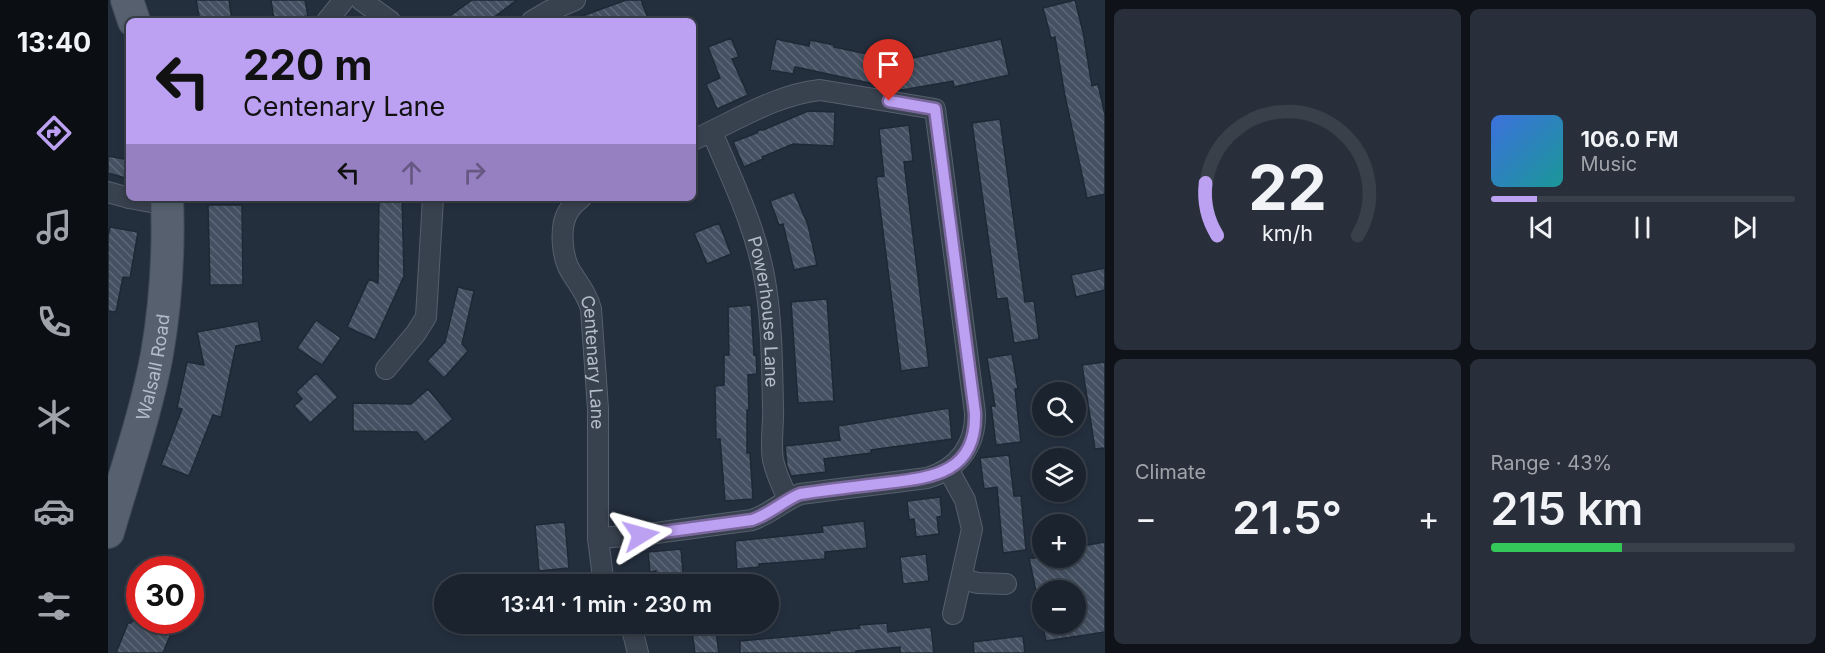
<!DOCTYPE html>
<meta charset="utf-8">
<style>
:root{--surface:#1b232e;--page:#282f3a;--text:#f1f3f6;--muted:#a0a4aa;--line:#39404a;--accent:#bca0f2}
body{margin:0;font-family:Inter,sans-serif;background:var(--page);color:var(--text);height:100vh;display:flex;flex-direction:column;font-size:22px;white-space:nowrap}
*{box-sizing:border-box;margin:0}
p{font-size:20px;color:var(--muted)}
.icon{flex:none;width:33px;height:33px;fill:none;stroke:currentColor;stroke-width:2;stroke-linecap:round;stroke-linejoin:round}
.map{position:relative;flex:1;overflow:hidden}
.side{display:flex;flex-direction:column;gap:9px;padding:9px;background:#0f1319;width:720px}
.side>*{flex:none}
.banner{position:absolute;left:18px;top:18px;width:570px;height:183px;border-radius:9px;box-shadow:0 3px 9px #0003,0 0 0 2px var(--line);background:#bca0f2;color:#111;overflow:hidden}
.buttons{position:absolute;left:924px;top:382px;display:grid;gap:12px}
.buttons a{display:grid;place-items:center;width:54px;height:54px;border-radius:50%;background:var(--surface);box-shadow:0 3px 9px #0003,0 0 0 2px var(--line);font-size:30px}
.speed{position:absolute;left:18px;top:556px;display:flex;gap:12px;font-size:30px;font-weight:700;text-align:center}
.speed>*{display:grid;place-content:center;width:78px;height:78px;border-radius:50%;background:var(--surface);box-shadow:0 3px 9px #0003,0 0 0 2px var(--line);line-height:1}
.speed .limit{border:9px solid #d22;background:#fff;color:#111}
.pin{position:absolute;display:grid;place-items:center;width:51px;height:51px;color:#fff;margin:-62px -26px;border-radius:50% 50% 50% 0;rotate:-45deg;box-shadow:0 0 6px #0007}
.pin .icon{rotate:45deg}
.me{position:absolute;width:66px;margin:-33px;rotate:82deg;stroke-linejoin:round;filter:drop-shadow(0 0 4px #0008)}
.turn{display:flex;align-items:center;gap:21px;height:126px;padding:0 18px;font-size:27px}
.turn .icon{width:78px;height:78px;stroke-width:2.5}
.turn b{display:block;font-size:42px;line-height:51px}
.lanes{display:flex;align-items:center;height:57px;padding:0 18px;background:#0003;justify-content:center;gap:30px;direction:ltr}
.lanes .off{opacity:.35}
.big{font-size:45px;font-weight:600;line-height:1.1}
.side .widget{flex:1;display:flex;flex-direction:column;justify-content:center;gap:9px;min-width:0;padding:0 21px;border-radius:9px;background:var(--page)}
.side .dial{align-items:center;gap:0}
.dial svg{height:156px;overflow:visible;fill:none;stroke:var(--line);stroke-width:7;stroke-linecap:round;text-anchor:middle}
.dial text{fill:var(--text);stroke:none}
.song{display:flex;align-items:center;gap:18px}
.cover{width:72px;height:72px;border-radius:9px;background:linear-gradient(135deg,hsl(220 70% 55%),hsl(180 70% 35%))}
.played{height:6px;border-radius:3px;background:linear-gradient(90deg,var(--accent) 15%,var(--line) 15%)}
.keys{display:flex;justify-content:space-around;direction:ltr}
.heat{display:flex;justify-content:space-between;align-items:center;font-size:33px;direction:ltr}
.charge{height:9px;border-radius:4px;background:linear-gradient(90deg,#34c759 43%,var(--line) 0)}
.side .tiles{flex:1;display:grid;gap:9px;grid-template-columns:repeat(2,1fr)}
.trip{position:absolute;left:326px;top:574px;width:345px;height:60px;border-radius:30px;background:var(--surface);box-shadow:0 3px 9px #0003,0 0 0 2px var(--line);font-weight:600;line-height:60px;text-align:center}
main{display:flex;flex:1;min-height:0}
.tab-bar{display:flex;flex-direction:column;width:108px;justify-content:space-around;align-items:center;background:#0b0e12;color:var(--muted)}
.tab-bar .icon{width:42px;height:42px}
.tab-bar .on{color:var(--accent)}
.tab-bar b{font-size:27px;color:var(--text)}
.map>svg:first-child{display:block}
</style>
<main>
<nav class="tab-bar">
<b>13:40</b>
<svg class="icon on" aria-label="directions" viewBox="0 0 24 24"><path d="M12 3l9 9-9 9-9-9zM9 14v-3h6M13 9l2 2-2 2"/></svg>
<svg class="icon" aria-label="music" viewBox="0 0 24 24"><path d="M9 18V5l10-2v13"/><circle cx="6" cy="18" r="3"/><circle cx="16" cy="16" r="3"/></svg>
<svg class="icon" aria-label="phone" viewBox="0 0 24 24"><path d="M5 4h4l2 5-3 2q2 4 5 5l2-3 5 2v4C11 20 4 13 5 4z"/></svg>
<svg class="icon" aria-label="climate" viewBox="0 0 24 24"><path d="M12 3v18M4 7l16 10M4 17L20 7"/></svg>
<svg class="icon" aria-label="car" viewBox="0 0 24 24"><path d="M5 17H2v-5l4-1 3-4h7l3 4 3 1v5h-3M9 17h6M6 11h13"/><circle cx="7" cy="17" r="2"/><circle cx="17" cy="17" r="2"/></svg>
<svg class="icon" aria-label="filters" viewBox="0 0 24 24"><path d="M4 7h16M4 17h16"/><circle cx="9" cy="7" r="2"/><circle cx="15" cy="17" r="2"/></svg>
</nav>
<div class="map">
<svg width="997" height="653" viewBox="0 0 997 653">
<defs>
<pattern id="building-back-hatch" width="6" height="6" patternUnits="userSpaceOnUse" patternTransform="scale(1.5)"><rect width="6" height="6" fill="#455162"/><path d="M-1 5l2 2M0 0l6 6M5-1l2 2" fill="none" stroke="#5d6877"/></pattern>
</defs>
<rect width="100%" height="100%" fill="#242f3e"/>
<!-- building -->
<path fill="url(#building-back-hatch)" stroke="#1f2835" stroke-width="1.5" d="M88,0h33l3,21h-32z
M163,0h34l3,16 -34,4z
M364,0h45l-28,21h-46z
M518,0h15l8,21h-75v-2z
M967,0l8,32 9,54 6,-2 7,31v79l-18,4 -22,-102 -10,-59 -4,1 -8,-30z
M623,38l8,19 -7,2 16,36 -31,14 -11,-25 14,-6 -12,-31z
M668,39l33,7 1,-6 24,5v2l65,14 102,-22 8,36 -55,12 -1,-6 -51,9 -107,-23 -2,7 -23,-4z
M700,111l27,1 -1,34 -41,-2 -31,13 1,2 -19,8 -11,-25 24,-9 1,-3h5z
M892,119l25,183 9,-1 5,38 -25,4 -7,-45 -10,1 -25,-176z
M801,125l4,36 -9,1 25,205 -28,4 -25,-194 8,-1 -5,-47z
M0,156l21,4v19l-21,-6z
M686,192l14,33 9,40 -23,5 -11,-46 -4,1 -9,-24z
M271,198h23l2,78 -29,64 -28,-13 22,-48 9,4z
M100,205h34l1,80h-33z
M611,223l12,31 -24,10 -13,-31z
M2,227l28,5 -8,46 -7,-1 -7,35 -8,-1v-74z
M997,268v22l-29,7 -5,-22z
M350,287l16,4 -12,53 6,7 -24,27 -17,-17 18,-19z
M719,299l7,102 -36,2 -7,-101z
M643,305l3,50 2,-1 1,20 -9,1 1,35h-2v43h3l3,46 -28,2 -5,-62h-4l-1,-53 9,-1v-30h5l-1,-48z
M208,320l25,18 -19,27 -25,-17z
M150,321l4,20 -26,5 -15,71 -8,-2 -24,61 -28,-11 21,-56 -5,-1 10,-46 17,3 -7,-33z
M904,354l6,35h-3l6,53 -25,3 -5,-39h4l-8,-48z
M997,362v86l-10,1 -13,-84z
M208,373l22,24 -28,26 -16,-17 8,-7 -6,-7z
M320,389l25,30 -28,23 -8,-10 -64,-1v-28l58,1z
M841,408l3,31 -81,11v3l-47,6 2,13 -35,4 -4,-10 -2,-20 55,-6 -2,-14z
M901,455l5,41h7l5,54 -23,3 -6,-66 -13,2 -4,-31z
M832,497l2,19 -5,1 2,17 -23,3 -2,-18 -5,1 -2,-19z
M756,521l3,27 -42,4v7l-66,5v3l-22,2 -2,-28 88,-9 -1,-6z
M457,522l4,46 -30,3 -4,-46z
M997,542v90l-59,9 -4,-17h34v-33h-40l-7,-33h47v-11z
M573,549l3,36h-15l-1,-10 -12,1v-5l-6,1 -2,-20z
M818,554l3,27 -26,3 -3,-27z
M24,621h44l-13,32h-47l12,-30h3z
M779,623l1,9 43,-5 3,26h-34v-6l-44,4v2h-116v-12l90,-8 -1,-2 31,-3 -1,-3z
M583,624h24l4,29h-24z
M915,636l2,17h-51l-1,-11z"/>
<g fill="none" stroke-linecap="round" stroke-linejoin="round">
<defs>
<g id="minor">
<path d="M253,0l29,21"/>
<path d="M219,21l17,-21"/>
<path d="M424,21l17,-10 26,-11"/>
<path id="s1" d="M604,132c21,50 46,100 54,155 6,39 6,79 7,119 1,17 -3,37 0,54 3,14 9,26 15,39"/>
<path d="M0,192l21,6"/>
<path d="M21,198l38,7"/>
<path id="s2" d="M473,198c-5,4 -10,9 -13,14 -9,15 -6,46 3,60 8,13 16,22 20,37l7,100v129l5,40 3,7"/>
<path d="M278,369l30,-36 10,-16 7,-119"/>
<path d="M840,469l17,31 7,29 -19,85"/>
<path d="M490,538l43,-3 111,-15c18,-6 31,-19 48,-26l127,-16c31,-9 49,-33 48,-65l-40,-304 -115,-19c-46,5 -86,32 -127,50"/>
<path d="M854,579l16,4 28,1"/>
<path d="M520,624l5,9 5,20"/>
</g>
<g id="primary">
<path d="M19,0l7,21"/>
<path id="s3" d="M0,532c17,-59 38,-118 49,-178 9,-52 12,-104 10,-156"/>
</g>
</defs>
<!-- minor casing -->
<use href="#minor" stroke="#565f6c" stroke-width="22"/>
<!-- primary casing -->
<use href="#primary" stroke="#414a57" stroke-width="34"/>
<!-- minor -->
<use href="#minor" stroke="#38414e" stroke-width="20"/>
<!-- primary -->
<use href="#primary" stroke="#56606e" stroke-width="32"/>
</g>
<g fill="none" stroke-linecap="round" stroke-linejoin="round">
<defs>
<path id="route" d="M533,535l111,-15c18,-6 31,-19 48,-26 26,-4 52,-7 78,-10 48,-6 99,-7 97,-71l-40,-304 -46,-8"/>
</defs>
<!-- route casing -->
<use href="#route" stroke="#7a689d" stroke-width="15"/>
<!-- route -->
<use href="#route" stroke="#bca0f2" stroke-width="10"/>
</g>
<g text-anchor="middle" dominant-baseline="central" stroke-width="6" stroke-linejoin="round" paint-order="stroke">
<!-- street labels -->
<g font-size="18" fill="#b4bcc9" stroke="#1d2633">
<text stroke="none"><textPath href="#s1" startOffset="189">Powerhouse Lane</textPath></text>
<text stroke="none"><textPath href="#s2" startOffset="177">Centenary Lane</textPath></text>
<text stroke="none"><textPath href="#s3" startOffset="171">Walsall Road</textPath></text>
</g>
</g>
</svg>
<div class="buttons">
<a><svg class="icon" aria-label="search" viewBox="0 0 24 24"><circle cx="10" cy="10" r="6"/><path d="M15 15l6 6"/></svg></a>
<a><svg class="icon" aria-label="layers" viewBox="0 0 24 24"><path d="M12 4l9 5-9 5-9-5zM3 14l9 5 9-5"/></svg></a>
<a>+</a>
<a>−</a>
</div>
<div class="speed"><div class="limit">30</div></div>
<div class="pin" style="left:781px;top:101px;background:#d93025"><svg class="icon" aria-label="arrive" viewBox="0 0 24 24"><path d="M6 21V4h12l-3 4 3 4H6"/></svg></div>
<svg class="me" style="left:533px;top:535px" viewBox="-20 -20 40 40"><path d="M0-17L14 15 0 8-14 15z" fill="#bca0f2" stroke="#fff" stroke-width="4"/></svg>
<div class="trip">13:41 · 1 min · 230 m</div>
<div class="banner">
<div class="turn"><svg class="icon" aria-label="left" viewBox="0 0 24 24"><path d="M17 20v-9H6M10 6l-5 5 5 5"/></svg><div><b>220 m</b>Centenary Lane</div></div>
<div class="lanes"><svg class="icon" aria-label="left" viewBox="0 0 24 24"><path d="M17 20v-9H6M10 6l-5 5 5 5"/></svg><svg class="icon off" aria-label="ahead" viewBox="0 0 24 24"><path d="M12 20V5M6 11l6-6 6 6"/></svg><svg class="icon off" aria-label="right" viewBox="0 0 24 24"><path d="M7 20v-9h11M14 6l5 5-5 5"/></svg></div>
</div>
</div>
<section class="side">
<div class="tiles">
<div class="widget dial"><svg viewBox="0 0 100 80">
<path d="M14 69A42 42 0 1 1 86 69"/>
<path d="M14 69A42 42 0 0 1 8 42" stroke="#bca0f2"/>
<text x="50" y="56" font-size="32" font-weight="700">22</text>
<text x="50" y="72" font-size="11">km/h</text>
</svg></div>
<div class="widget">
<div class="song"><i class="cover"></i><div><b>106.0 FM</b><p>Music</p></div></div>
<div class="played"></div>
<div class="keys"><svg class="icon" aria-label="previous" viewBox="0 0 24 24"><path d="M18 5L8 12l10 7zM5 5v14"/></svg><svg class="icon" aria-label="pause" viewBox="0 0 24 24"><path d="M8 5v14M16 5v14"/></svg><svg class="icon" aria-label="next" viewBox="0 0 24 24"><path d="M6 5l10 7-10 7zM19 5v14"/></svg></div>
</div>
<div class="widget"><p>Climate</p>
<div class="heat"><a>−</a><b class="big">21.5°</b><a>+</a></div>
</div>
<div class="widget"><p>Range · 43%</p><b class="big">215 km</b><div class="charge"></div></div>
</div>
</section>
</main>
